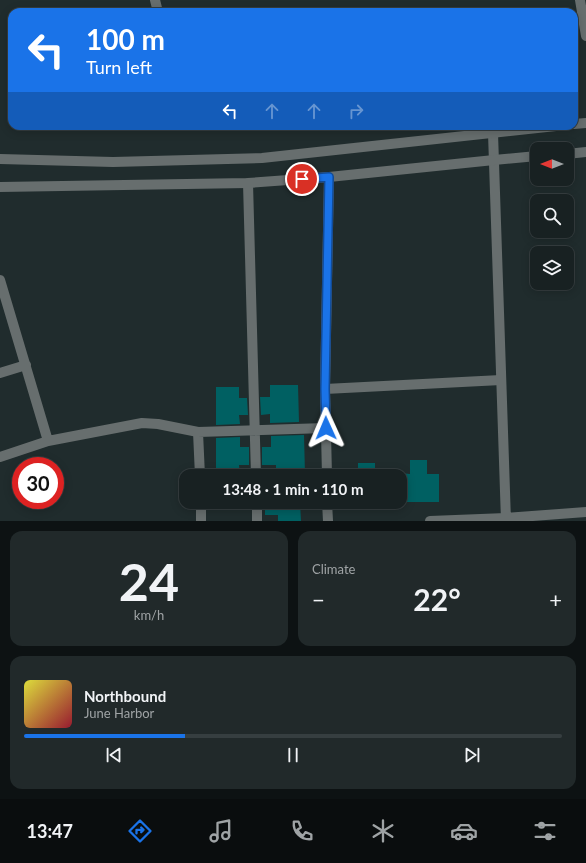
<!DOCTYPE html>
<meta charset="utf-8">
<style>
:root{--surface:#182122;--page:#21292a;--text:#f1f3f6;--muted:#9fa3a5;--line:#363e40;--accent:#1a73e8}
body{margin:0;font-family:Lato,sans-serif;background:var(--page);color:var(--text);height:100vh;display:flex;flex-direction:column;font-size:15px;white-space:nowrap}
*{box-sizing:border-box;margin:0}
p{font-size:13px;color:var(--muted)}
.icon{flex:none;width:22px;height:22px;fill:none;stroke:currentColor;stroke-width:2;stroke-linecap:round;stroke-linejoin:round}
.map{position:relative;height:521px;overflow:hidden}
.sheet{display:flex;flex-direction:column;gap:10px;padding:10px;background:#0d1213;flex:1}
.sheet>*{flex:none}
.hud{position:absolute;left:8px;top:8px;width:570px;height:122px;border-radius:12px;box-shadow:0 2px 10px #0003,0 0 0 1px var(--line);background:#1a73e8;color:#fff;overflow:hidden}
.needle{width:26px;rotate:270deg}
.controls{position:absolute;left:530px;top:142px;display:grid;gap:8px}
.controls a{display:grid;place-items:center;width:44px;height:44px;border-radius:8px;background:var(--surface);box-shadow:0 2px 10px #0003,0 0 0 1px var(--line);font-size:20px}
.speed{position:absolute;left:12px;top:457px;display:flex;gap:8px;font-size:20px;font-weight:700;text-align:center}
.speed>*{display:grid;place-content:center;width:52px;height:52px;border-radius:50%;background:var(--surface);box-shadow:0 2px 10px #0003,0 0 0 1px var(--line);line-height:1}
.speed .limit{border:6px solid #d22;background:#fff;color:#111}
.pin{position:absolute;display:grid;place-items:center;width:34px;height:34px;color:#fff;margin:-17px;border:2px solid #fff;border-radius:50%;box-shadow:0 1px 4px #0007}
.me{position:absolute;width:44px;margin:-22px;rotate:359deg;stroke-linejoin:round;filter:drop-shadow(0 0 3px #0008)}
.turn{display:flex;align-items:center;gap:14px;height:84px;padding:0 12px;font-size:18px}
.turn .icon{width:52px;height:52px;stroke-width:2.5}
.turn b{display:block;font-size:28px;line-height:34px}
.lanes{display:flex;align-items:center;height:38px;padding:0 12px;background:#0003;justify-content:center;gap:20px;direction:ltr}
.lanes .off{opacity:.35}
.big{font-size:30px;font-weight:700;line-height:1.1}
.sheet .card{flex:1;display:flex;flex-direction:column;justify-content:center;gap:6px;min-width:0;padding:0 14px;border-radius:12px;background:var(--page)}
.sheet .dial{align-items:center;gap:0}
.dial b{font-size:52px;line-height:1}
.song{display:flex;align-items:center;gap:12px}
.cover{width:48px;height:48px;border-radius:6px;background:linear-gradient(135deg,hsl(60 70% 55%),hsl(350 70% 35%))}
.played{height:4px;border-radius:2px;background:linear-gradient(90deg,var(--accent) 30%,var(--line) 30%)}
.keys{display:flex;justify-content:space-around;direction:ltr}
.heat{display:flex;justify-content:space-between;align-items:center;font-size:22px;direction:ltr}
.sheet .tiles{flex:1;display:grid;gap:10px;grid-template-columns:1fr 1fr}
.card:last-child{grid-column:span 2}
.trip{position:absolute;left:179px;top:469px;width:228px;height:40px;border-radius:12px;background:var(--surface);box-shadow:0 2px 10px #0003,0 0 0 1px var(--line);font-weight:700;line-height:40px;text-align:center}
.tab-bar{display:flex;height:64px;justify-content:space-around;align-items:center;background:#0a0d0e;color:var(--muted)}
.tab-bar .icon{width:28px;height:28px}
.tab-bar .selected{color:var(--accent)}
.tab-bar b{font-size:18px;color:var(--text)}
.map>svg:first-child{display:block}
</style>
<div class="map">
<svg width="586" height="521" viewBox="0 0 586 521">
<rect width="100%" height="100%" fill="#202c2d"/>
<!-- building -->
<path fill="#006062" d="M270,385h28l1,37 -29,1v-9l-9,1 -1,-18h10z
M216,387h23v11h8l1,17h-9l1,9 -24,1z
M304,435l1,39h-29v-9h-14v-18h9v-11z
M240,437v10h9v18h-10l1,11h-24v-38z
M410,460h17v14h12v28h-39v-29l10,1z
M358,463h17v13h-17z
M265,502h35l1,19h-23v-6h-13z"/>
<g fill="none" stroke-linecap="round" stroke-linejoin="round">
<!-- minor -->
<path stroke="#676e6e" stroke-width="10" d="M155,0l3,12
M580,0l6,36
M493,133l13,388
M248,183l8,293
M0,280l48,161
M0,373l26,-8
M325,389l176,-9
M198,432l2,44
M0,457l48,-16 94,-18 16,1 40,8 128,-4
M327,476l-2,-87 4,-212
M201,502v19
M257,502v19
M327,502l1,19
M430,521l76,-3 80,-6"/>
<!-- tertiary -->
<path stroke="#676e6e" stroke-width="10" d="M574,124l12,-1
M567,154l19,-2
M0,159l113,3 149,-4 294,-32
M0,187l248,-4 81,-6 165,-17 43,-4"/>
</g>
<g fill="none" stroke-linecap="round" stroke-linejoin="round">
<defs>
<path id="route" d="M302,179l27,-2 -4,212 1,39"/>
</defs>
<!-- route casing -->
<use href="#route" stroke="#114b97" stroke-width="10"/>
<!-- route -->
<use href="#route" stroke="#1a73e8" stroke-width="7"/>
</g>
</svg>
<div class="controls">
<a><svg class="needle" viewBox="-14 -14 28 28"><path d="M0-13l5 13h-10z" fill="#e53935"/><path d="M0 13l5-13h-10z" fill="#9fa3a5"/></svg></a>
<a><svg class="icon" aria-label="search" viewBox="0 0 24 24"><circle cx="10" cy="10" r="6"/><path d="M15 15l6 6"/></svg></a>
<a><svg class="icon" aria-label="layers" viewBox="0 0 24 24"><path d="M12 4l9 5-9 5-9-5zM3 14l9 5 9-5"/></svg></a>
</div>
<div class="speed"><div class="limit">30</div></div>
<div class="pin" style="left:302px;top:179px;background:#d93025"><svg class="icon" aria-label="arrive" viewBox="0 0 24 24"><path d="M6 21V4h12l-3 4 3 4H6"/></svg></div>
<svg class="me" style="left:326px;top:428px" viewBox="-20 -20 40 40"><path d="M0-17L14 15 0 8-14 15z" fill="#1a73e8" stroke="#fff" stroke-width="4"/></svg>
<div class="trip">13:48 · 1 min · 110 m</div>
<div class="hud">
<div class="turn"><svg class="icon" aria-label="left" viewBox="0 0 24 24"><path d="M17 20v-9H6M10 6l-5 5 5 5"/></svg><div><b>100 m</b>Turn left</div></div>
<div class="lanes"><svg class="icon" aria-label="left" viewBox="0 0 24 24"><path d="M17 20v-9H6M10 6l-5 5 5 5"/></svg><svg class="icon off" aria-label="ahead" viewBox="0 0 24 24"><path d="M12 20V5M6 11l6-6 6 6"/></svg><svg class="icon off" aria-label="ahead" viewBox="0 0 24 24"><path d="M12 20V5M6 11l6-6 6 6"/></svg><svg class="icon off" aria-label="right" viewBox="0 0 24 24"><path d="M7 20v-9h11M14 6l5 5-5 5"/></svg></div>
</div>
</div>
<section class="sheet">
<div class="tiles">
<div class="card dial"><b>24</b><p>km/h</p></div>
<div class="card"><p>Climate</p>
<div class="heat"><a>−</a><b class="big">22°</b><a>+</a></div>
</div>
<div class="card">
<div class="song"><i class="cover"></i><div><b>Northbound</b><p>June Harbor</p></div></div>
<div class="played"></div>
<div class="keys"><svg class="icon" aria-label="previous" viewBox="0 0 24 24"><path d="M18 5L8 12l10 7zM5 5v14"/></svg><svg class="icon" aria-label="pause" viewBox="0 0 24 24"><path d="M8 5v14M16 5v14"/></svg><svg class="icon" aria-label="next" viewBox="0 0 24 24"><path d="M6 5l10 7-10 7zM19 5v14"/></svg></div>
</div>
</div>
</section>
<nav class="tab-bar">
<b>13:47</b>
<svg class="icon selected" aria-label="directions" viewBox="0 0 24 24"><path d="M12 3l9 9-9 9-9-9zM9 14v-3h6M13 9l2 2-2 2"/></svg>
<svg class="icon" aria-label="music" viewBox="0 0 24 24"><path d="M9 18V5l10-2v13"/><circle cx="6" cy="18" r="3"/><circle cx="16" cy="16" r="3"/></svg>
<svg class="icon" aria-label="phone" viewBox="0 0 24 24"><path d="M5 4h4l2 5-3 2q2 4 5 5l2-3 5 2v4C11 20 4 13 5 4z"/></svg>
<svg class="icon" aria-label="climate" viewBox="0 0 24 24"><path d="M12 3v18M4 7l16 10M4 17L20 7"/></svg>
<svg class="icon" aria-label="car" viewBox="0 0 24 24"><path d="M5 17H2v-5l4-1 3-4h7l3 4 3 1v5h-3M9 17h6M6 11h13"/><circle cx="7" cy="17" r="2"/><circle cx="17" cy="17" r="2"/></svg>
<svg class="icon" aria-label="filters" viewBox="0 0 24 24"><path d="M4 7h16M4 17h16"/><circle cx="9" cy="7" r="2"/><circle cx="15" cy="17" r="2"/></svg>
</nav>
